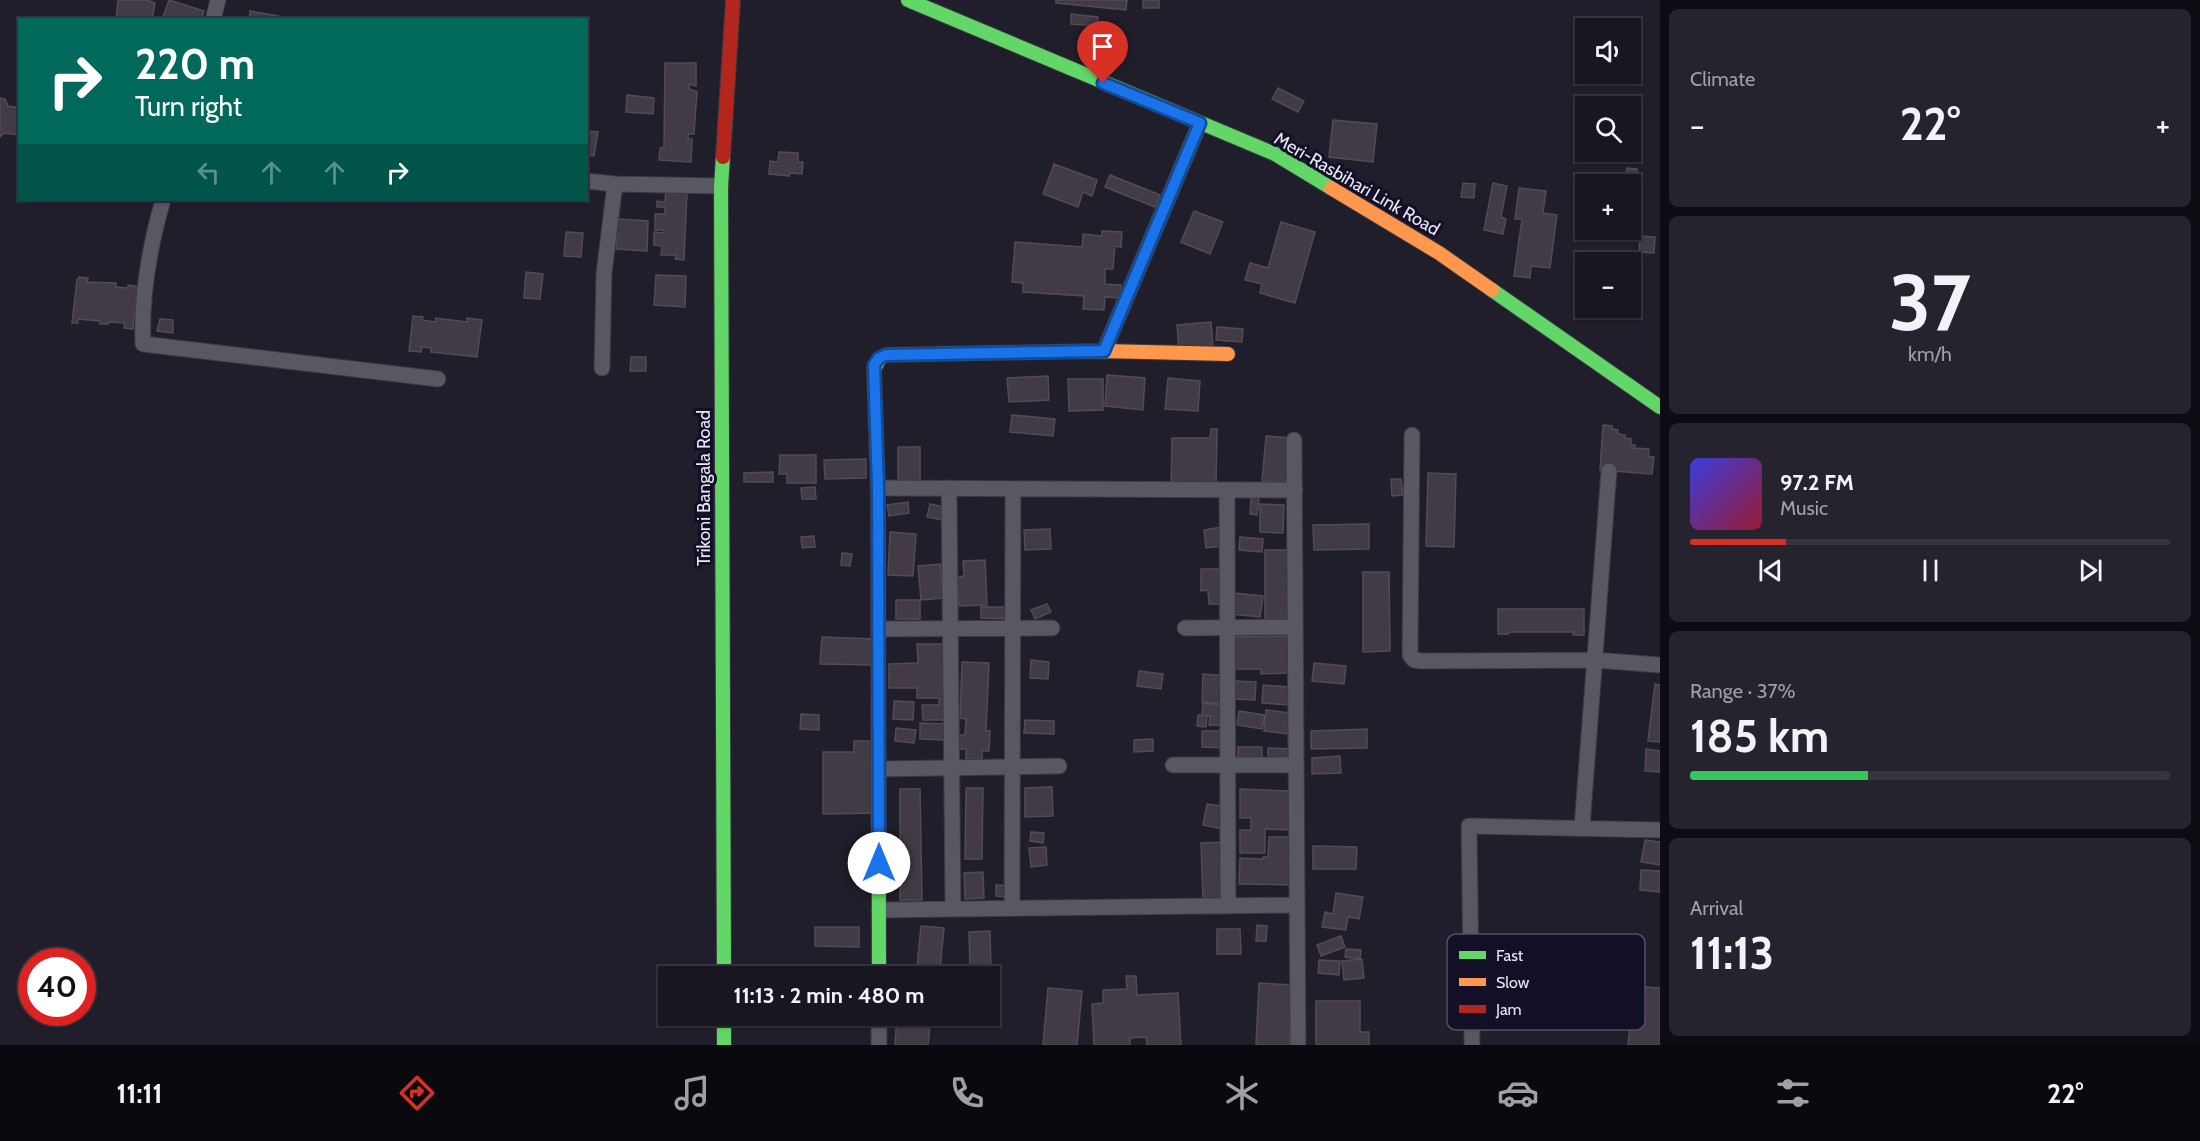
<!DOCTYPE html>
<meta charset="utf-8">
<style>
:root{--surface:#181620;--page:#25232d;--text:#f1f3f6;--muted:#9f9fa5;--line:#36353e;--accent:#d93025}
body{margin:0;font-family:Cabin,sans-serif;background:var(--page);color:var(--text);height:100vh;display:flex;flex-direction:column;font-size:22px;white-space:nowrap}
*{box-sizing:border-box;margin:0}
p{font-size:20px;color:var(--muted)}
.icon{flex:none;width:33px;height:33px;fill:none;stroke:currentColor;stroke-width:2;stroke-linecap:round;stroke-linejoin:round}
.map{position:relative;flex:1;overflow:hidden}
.sheet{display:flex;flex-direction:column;gap:9px;padding:9px;background:#0d0c12;width:540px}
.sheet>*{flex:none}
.hud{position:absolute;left:18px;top:18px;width:570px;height:183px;border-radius:0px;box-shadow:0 2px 4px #0004,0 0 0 2px var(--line);background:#00695c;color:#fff;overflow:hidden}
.tools{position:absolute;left:1575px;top:18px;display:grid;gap:12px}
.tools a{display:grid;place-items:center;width:66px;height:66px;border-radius:0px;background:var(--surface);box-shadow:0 2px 4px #0004,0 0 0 2px var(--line);font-size:30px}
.speed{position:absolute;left:18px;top:948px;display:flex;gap:12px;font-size:30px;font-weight:700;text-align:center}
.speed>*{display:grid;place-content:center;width:78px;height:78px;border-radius:50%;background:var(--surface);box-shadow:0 2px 4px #0004,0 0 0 2px var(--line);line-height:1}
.speed .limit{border:9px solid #d22;background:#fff;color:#111}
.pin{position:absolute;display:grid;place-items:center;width:51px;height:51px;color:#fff;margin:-62px -26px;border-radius:50% 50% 50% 0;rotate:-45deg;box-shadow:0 0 6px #0007}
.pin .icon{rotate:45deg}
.me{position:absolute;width:66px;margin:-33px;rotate:0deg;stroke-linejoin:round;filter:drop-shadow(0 0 4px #0008)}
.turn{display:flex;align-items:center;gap:21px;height:126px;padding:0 18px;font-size:27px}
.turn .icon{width:78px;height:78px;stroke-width:2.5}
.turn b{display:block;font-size:42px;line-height:51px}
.lanes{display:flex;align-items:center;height:57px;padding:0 18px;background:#0003;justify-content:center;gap:30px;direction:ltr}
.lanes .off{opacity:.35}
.big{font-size:45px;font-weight:800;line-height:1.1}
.sheet .tile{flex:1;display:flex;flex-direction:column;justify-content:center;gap:9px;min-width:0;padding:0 21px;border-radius:9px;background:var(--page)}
.sheet .dial{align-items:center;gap:0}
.dial b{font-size:78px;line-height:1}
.song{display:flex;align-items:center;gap:18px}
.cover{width:72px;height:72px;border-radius:9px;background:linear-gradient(135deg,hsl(240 70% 55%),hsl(350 70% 35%))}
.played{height:6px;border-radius:3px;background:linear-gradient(90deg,var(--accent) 20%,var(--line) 20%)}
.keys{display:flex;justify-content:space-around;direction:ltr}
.heat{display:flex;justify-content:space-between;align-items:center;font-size:33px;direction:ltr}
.charge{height:9px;border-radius:4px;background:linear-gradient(90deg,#34c759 37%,var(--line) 0)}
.trip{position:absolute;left:658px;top:966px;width:342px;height:60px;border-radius:0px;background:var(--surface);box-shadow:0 2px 4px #0004,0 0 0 2px var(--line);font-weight:800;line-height:60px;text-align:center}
.menu{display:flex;height:96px;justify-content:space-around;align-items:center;background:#0a090d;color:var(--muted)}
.menu .icon{width:42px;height:42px}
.menu .selected{color:var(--accent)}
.menu b{font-size:27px;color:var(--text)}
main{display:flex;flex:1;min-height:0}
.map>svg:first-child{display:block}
</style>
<main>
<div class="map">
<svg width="1660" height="1045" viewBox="0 0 1660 1045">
<rect width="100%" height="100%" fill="#201e2a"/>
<!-- building -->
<path fill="#423b45" stroke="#524b53" stroke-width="1.5" d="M118,0h29l8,3 -3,17 -36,-1z
M169,0l35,11 -3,9h-39z
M1056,0h71l-1,10 -70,-7z
M1143,0h16v8h-16z
M250,11l28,5v4h-29z
M1071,14l27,3 -1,9 -26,-2z
M665,63h31v23l-7,-2v5l8,3 -3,42h-6v5h4l-1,23 -32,-2 1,-12 4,-1z
M1278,88l26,13 -6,11 -26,-13z
M627,95l27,3 -1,16 -27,-2z
M0,98l5,1 3,7 12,2v27l-16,-2 -4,4z
M1333,120l44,4 -4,38 -44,-5z
M586,131l12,1 -4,24 -8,-1z
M779,152l19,1v9h5l-1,12 -12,-1 -1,3 -20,-2 1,-13 8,1z
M1054,164l43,16 -5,16 -9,-4 -5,15 -35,-13z
M1627,168l10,1 -2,17 -10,-2z
M1110,175l50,20 -5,12 -50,-20z
M1463,183l12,1 -1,14 -13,-1z
M1493,183l14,3 -6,31 5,2 -3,15 -19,-4z
M1519,188l27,3 -3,22 14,2 -7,53 -19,-2 -1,12 -16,-2 8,-57h-7z
M666,191l21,1 -3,68 -9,-1 1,-4h-15l1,-9 -8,-1v-13l10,1v-3h-9v-16h10v-7h-8v-6l8,1z
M1194,211l29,11 -13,32 -29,-12z
M618,219l30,2 -1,30 -31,-2z
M1281,222l34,10 -20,71 -35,-10 2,-9 -17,-4 5,-17 18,5z
M1102,231l20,1 -1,15 -6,-1 -2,23h-8v15l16,1 -1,13 -15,-1 -1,13 -21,-1 1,-13 -61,-4v-9l-11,-1 3,-40 67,5 1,-13 19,2z
M566,232l17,1 -2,24 -17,-1z
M1640,236l15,1 -1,16 -15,-1z
M526,272l17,2 -3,25 -16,-1z
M656,275l30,1 -1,31 -31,-2z
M79,277l9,1 -1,4 29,1v4l12,1v-3l7,1 2,2 -4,41 -9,-1 1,-5 -17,-1v2h-8v-3l-22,-2v4h-6l5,-43z
M413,316l10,1 -1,3 13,2 1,-4 31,4v-4l15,2 -5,37 -46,-5v-4l-9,-1 -1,5 -12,-1z
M160,319l13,1v13l-16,-2z
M1211,322l2,26 -34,3 -2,-26z
M1217,327l26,2 -1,13 -26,-2z
M631,357h15v14h-16z
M1107,375l38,3 -2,32 -38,-4z
M1048,376l1,24 -40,2 -2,-24z
M1168,378l32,3 -2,30 -33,-2z
M1068,379h35v31l-34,1z
M1012,415l43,4 -2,17 -43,-4z
M1603,425l9,1v3l6,1v4l7,1 -1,3 7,1v6h4l-1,3 15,1 -1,7 6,1 -2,17 -52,-4z
M1211,429h6l-1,58 -45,-1 1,-48h38z
M1266,436l24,2 -4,45 -24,-2z
M898,447h22v35h-22z
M780,455h36v28h-29v-9h-8z
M866,459v19l-41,1 -1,-19z
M773,472v10h-29v-9z
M1428,473l28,1 -2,73 -28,-1z
M1391,479h10l2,16 -11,1z
M815,487l1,12h-14l-1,-11z
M1251,498h8l-2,17 -7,-1z
M908,502l1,11 -20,3 -2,-11z
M930,504l15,3 -2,13 -16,-3z
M1260,504l24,1 -1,28 -23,-1z
M1369,524v25l-55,1 -1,-25z
M1221,527l3,19 -18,2 -2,-18z
M1050,529l1,20 -26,1 -1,-20z
M890,532l26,2 -3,42 -25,-1z
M814,536l1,11 -13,1 -1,-11z
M1240,537l23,2 -1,13 -23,-2z
M1265,550h26l-1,75h-25z
M842,553l10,1 -2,12 -9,-1z
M985,560l2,45 -28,1 -2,-29 7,-1 -1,-15z
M940,564l3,34 -22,2 -3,-34z
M1201,569h23l1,35h-16l-1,-14 -7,1z
M1363,572h26l1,79 -27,1z
M1234,593l29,3 -3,21 -29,-3z
M896,600h24v19h-24z
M1047,604l4,8 -16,7 -4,-9z
M981,607h27v12l-27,-1z
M1498,609h86v26h-11l1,-3h-63l-3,2h-10z
M1287,636l2,37 -28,1v-5h-31l-1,-32z
M822,637l53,2 -1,26 -54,-1z
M917,644h29l2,76h-25l-1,-15h17v-7h-22v-10h-28v-24l29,-1z
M1031,660l18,2 -1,17 -18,-1z
M962,662l27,1 -3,68h4l-1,20h-7v8h-16v-10h-8l1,-14h6l1,-16 -6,-1z
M1314,663l32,3 -2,18 -32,-3z
M1139,671l24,3 -2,15 -24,-3z
M1203,674l23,2 -3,28 -21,-2z
M1236,681l20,1 -1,18 -20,-1z
M1655,684l5,1v57l-12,-1z
M1263,685l27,2 -2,18 -26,-2z
M894,701l20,1 -1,18 -20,-1z
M1203,703l21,2 2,21 -17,-1 1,-9 -8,-1z
M1266,710l24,3 -2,21 -24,-3z
M1239,711l26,4 -3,14 -25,-4z
M801,714l18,1v15l-19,-1z
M1198,715l9,1 -1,11 -9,-1z
M1025,720l29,1v13l-30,-1z
M920,723l27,1 -1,16 -26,-1z
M896,728l20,2 -2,13 -19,-2z
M1367,729v19l-56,1v-18z
M1202,731h22v17l-22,-1z
M1153,739v12l-19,1v-12z
M854,741h19l2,72 -52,1v-62h31z
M1238,747h24v14l-24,1z
M1268,748l25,1v14l-25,-1z
M1646,749l14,2v21l-15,-1z
M1340,756l1,17 -29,1v-16z
M1052,787l1,29 -28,1v-29z
M966,788h17l-1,71h-17z
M900,789h20l2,111h-22z
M1240,789l51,2 -1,39 -25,-1v24h-25v-23h11v-12h-11z
M1207,804l21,3 -4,22 -21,-4z
M1031,832l13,1 -1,10 -13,-2z
M1269,837h25l-1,48 -54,-1 1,-26 23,1v-2h5z
M1645,840l15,2v23l-19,-3z
M1225,842v57l-22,1 -2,-57z
M1313,846l44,1 -1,22h-43z
M1046,847l1,18 -16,2 -2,-19z
M1641,870l19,1v21l-20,-2z
M983,872l1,26 -19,1 -1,-26z
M996,885l16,1v11l-16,-1z
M1336,893l27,4 -4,22 -11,-2 -2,13 -24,-3 3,-15 8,2z
M1257,925l10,1 -1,15h-10z
M921,926l23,2 -4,41 -23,-2z
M815,927h44v20l-44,-1z
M1217,929h23l1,25h-24z
M990,931l1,38h-21l-1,-37z
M1341,936l4,11 -24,9 -4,-11z
M1346,949l15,1 -1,9 -15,-2z
M1362,959l2,19 -20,2 -2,-19z
M1319,960l21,1 -1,14 -21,-2z
M1126,976h10l1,19 41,-2 3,52h-34l-1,-8 -16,1v7h-36l-2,-41 11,-1v-13l24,-1z
M1259,983l34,2 -4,60h-33z
M1634,986l26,2v57h-32z
M1048,988l34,3 -5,54h-34z
M1316,1001h44v31h9v13h-53z
M897,1016h34l-3,29h-33z"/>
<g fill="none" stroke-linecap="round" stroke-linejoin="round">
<defs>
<path id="street" d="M213,20l5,-20
M586,181l29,3 106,2
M163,200c-13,45 -22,96 -20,144l295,35
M1104,351l96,-228
M602,368l2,-95 11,-89
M1412,435l-2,220 4,5 7,1 174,-1 65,5
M1294,440l4,605
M878,488l417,2
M949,488l4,421
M1227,490l1,416
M1185,628l110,-1
M879,629l173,-1
M1173,765h123
M879,769l180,-3
M1582,827l27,-356
M1012,908l1,-419
M879,910l418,-5
M879,1016v29
M1472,1045l-3,-219 191,4"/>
<path id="fast" d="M908,0l367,154 56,34
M723,157l-2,29 3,790
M1492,290l168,117
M879,976l-1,-488 -4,-119 5,-10 7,-4 96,-2
M724,1016v29"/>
<path id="slow" d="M1331,188l108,65 53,37
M982,353l122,-2 124,3"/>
<path id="jam" d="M723,157l10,-157"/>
</defs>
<!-- street casing -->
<use href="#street" stroke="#3a3943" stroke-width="17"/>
<!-- fast casing -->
<use href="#fast" stroke="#3a3943" stroke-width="16"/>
<!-- slow casing -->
<use href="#slow" stroke="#3a3943" stroke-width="16"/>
<!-- jam casing -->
<use href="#jam" stroke="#3a3943" stroke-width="16"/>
<!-- street -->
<use href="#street" stroke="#585762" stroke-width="15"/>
<!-- fast -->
<use href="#fast" stroke="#63d668" stroke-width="14"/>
<!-- slow -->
<use href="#slow" stroke="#ff974d" stroke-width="14"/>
<!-- jam -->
<use href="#jam" stroke="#b3261e" stroke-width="14"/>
</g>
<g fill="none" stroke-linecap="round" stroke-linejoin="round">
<defs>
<path id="route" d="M879,863l-1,-375 -4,-123 5,-7 7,-3 218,-4 96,-228 -97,-40"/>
</defs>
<!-- route casing -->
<use href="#route" stroke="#114b97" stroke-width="15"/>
<!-- route -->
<use href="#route" stroke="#1a73e8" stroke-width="10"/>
</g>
<g text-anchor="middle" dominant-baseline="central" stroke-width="6" stroke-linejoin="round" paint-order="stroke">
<!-- street labels -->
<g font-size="18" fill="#e8e7f7" stroke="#130f26">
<text transform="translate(1357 184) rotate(30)">Meri-Rasbihari Link Road</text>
<text transform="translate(704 488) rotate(-90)">Trikoni Bangala Road</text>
</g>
</g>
<!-- legend -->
<rect x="1447" y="934" width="198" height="96" rx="9" fill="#130f26" stroke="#535065" stroke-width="1.5"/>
<rect x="1459" y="951" width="27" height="8" fill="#63d668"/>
<rect x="1459" y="978" width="27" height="8" fill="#ff974d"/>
<rect x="1459" y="1005" width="27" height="8" fill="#b3261e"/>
<g font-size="16" fill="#e8e7f7">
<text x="1496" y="961">Fast</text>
<text x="1496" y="988">Slow</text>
<text x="1496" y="1015">Jam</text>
</g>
</svg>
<div class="tools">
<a><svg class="icon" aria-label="sound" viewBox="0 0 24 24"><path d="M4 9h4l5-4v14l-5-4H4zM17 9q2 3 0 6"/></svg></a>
<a><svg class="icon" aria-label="search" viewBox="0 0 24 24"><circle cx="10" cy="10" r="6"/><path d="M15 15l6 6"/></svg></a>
<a>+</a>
<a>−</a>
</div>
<div class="speed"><div class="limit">40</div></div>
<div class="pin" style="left:1103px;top:83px;background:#d93025"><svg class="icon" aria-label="arrive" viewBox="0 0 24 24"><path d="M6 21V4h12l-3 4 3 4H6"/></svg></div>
<svg class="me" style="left:879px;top:863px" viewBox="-20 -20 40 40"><circle r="19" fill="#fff"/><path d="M0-13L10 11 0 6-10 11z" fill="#1a73e8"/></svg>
<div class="trip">11:13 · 2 min · 480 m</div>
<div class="hud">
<div class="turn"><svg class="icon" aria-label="right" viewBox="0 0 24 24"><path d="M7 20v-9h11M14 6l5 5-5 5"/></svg><div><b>220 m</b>Turn right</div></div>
<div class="lanes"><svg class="icon off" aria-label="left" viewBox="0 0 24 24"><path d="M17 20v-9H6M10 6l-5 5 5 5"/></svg><svg class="icon off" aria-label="ahead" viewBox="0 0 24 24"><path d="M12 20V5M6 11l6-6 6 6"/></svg><svg class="icon off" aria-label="ahead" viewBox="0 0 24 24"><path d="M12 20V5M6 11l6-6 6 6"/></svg><svg class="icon" aria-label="right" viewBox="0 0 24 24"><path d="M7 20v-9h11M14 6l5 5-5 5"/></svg></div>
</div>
</div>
<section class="sheet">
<div class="tile"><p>Climate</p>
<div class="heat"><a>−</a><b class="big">22°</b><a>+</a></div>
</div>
<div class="tile dial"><b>37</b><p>km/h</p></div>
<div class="tile">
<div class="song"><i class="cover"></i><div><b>97.2 FM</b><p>Music</p></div></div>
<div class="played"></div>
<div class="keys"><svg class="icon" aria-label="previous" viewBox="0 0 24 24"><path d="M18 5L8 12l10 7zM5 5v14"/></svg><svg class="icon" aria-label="pause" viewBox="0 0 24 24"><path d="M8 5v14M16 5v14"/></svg><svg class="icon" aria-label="next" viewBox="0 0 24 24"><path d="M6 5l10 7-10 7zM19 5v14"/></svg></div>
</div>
<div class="tile"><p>Range · 37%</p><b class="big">185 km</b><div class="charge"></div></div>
<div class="tile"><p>Arrival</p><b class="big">11:13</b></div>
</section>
</main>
<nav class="menu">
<b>11:11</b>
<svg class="icon selected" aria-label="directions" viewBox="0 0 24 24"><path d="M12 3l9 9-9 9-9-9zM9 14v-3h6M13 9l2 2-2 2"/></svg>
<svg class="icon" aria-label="music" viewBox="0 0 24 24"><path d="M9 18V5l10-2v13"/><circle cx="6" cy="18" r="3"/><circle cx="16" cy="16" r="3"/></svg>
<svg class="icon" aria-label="phone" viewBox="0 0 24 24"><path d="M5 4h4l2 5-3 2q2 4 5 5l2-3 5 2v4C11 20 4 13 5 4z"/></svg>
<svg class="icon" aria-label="climate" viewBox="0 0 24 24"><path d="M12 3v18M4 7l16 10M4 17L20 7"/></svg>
<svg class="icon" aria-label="car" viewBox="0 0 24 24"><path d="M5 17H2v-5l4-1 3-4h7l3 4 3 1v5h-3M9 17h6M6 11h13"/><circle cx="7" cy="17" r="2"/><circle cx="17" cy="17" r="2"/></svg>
<svg class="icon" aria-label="filters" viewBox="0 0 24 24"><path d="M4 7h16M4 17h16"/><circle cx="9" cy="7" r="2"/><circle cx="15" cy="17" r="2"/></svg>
<b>22°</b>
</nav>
